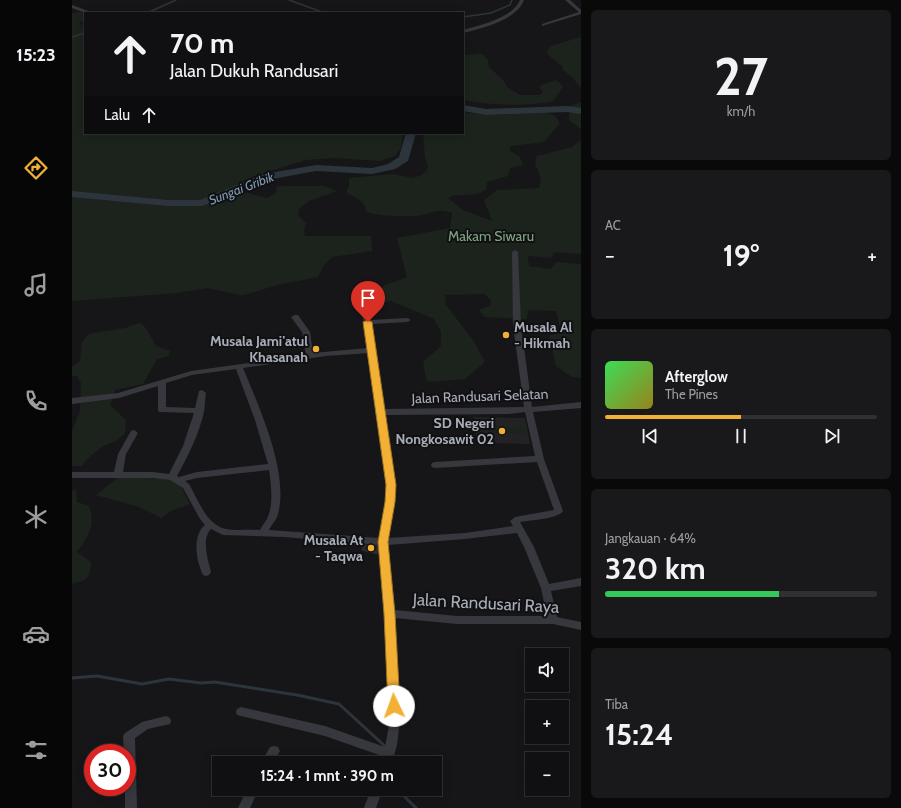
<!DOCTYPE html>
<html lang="id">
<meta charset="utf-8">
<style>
:root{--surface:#101012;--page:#19191b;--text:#f1f3f6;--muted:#9c9d9f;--line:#303032;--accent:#f2b134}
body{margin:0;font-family:Cabin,sans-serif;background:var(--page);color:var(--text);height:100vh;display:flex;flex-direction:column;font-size:15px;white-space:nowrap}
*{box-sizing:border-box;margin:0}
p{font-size:13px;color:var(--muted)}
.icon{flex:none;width:22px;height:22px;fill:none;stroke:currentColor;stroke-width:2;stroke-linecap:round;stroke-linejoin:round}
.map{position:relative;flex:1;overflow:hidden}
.panel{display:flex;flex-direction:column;gap:10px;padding:10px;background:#09090a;width:320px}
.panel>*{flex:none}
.hud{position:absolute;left:12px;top:12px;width:380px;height:122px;border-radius:0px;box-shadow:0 2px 10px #0003,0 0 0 1px var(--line);background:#101012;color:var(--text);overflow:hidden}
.fabs{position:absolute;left:453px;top:648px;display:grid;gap:8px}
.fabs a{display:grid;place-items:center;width:44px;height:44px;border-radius:0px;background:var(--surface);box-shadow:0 2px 10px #0003,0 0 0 1px var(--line);font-size:20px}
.speed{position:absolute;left:12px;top:744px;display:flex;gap:8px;font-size:20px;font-weight:700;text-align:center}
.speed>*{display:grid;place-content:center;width:52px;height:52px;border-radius:50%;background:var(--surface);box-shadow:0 2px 10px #0003,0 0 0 1px var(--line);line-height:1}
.speed .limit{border:6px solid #d22;background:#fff;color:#111}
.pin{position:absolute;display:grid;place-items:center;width:34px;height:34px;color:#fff;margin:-41px -17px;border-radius:50% 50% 50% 0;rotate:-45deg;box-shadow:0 0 4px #0007}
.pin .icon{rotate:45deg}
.me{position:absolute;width:44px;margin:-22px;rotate:357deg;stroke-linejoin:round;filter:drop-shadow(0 0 3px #0008)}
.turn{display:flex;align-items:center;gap:14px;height:84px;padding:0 20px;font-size:18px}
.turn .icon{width:52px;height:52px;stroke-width:2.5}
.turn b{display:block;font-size:28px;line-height:34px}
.then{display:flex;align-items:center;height:38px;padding:0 20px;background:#0003;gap:8px;font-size:15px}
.big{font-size:30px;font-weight:700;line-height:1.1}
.panel .card{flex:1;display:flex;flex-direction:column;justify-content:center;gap:6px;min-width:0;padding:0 14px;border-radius:6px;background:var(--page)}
.panel .dial{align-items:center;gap:0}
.dial b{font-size:52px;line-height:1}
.song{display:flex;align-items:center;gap:12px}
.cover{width:48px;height:48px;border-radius:6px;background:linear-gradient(135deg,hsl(130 70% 55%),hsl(50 70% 35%))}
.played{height:4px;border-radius:2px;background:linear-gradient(90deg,var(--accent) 50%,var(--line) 50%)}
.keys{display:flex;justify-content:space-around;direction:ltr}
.heat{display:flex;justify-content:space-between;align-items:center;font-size:22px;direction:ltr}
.charge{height:6px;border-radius:3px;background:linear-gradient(90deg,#34c759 64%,var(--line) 0)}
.trip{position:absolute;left:140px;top:756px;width:230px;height:40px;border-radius:0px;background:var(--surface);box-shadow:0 2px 10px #0003,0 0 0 1px var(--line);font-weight:700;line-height:40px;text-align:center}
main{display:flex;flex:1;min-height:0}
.tab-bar{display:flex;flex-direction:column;width:72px;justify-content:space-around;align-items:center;background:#060607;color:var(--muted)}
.tab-bar .icon{width:28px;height:28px}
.tab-bar .current{color:var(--accent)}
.tab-bar b{font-size:18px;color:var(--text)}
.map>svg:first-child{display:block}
</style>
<main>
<nav class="tab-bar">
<b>15:23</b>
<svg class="icon current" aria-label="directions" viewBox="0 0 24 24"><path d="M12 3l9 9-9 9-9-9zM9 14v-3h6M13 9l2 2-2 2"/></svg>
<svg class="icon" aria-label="music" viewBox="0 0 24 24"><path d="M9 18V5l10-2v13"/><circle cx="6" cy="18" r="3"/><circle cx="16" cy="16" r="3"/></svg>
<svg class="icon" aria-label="phone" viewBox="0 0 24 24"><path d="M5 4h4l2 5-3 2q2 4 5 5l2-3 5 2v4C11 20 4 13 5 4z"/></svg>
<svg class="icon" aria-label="climate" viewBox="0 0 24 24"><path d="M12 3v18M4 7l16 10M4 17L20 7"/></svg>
<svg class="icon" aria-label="car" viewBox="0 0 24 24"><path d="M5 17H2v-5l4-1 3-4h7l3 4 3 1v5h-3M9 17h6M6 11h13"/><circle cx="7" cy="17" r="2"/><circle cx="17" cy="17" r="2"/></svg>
<svg class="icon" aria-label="filters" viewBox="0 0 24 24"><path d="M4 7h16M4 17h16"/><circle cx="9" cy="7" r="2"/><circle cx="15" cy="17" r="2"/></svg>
</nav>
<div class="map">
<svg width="509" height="808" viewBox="0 0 509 808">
<rect width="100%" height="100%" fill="#161618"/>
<!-- built -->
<path fill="#222225" d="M402,417l51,1 5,26 -53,-1z"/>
<!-- green -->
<path fill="#1c231d" d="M7,12l6,2v7l-6,2 6,4v106h318l-2,15 -6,8 -15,5 -46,-3 -28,2 -51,16 -19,9 7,7 24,6 9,-5 1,-6 6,-1h41l13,5 -28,10 -10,8 -1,6 8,8 -2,7 1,6h66l1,15 -40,6 -9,10 -5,10 -41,8 -29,9 -7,1 -34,-7 -31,5 -104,8v-288z
M509,37v51l-9,-11 -9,-7v-3l-17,-14 5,-7z
M410,54l6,6 1,7 14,13 4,7 13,8h20l3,-3 -3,-4 1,-3 16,-5 6,7 -10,14c-25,6 -65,4 -90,-1v-45z
M509,102v27l-12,-9 1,-14z
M391,112l23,3 60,-2 9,3 5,7 -16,19 -33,4 -2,4 11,7 3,8 -13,3 -2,8 -21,6 -1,8c-12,8 -26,2 -38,8l15,12 29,11 -8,-21 13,-10 42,-2 2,-9 -6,-16 2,-7 35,-9 9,-7v114l-27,-2 -3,6 -23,-2 1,10 22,3 5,-7 25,2v114l-9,-1 -16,-11 -7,-30 12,-4 -5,-21 -27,-1 -3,9 -42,-2 -5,-7 12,-5 -1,-6 -6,-5 -39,1 1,10 27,35 12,22 -20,17 -38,3 -4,-20 18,-16v-14l-7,-13 -43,-18 -21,3 -3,-12 40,-15 -10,-39 53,-10 2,-15c-17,-6 -21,2 -36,3 -16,1 -34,0 -50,-4 0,-12 -12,-14 -20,-20l3,-6v-8l43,-4 21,4 9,-3 5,-5 1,-3 -3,-10 -2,-24h40z
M67,323l6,4 11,19 14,5 -1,5 -12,3 -14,25 -28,6 -5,15 16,15 -1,13c-8,9 -11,8 -21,13 -9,5 -16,12 -22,20h-10v-35l8,-20 1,-28 -4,-7h-5v-9l8,-6 2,-19 7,-8 36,-6z
M416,427l36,1 1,6 -36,-1z
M47,477l51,2 9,4 11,21 -19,7 -10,7 -22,-11 -43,-12z
M4,489l1,13 12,4c7,18 -1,31 -12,46l14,10c-1,17 -4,18 -19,22v-93z"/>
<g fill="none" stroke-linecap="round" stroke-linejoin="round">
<!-- stream-far1 -->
<path stroke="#2c353c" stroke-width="1.5" d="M217,0l33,12 22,1
M75,13l29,-13
M391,17l28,-4 19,-8 2,-5
M0,37l13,-4"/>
<!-- stream -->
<path stroke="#2c353c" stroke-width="3" d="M0,678l25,-2 45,8 27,-5 32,4 14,-1 82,13 42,9 48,44
M325,789l19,19"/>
<!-- river -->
<path fill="#2c353c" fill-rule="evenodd" d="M391,105l23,4 81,-3 14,2v6l-14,-2 -81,3 -23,-4z
M334,133h10l-8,28 -13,8 -23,5 -56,-3 -49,9 -65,26h-34l-96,-9v-6l96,9h32l64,-26 52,-9 56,3 16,-4 11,-7z"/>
</g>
<!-- building -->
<path fill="#29292c" stroke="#303034" d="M292,545l14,1 -1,8 -15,-4z"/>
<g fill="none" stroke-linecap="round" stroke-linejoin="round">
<!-- street -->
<path fill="#37383d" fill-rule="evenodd" d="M448,0h4c-7,20 -42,28 -61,33v-3c17,-5 50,-12 57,-30z
M493,0h5l11,10v4l-39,12v-2l37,-12z
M0,5l19,7v1h-6l-13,-5z
M443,250l3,2 3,73 11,82 49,-5v6l-48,4 11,47 19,52c-5,8 -32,9 -43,11l14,25 15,37 32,-6v8l-30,5 6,26 24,5v8l-28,-6h-96l-62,-6 5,102 -3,25 -5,18h-12l2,-7 -57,-20 -88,-21 -1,-3 1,-3 4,-2 84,19 60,21 5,-27 -5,-106 -6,-69 -95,-8 -61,-2 -12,-6c-10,10 -3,31 0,43l-2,3 -3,1 -3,-1c-7,-14 -11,-40 2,-50l-5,-6 -17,-31 -13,-8 -17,-2h-81v-6h42l4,-18 13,-23 3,-1 4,3 -12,21 -3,18h30l16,2 14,-28 11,-33 -35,-1 -1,-2v-24l-39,12 -47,6v-6l46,-5 73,-22 115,-16 -4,-23 -11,-15 4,-2h3l12,17 3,21 55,-5 -4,-26 -6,-20 4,-2 4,2 5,18 36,-2 4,2 -4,2 -35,2 12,85 140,-2 -11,-82 -1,-73zM297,353l18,132 -1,16 -7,37 -110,-8c2,-4 6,-9 8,-13 14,-41 -18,-110 -34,-149l83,-12zM164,369l19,51 13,44 -71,8 -18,5 -2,-1c11,-20 22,-42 27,-64 1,-6 1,-13 2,-19l-4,-3 -3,1 -4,17 -29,-1v-24l26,-8zM453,412l10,44 -100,6 -3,1 -1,2 1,2 3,1 102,-6 17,48 -39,7 -5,4 3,5 -48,7 -77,5 6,-37 1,-16 -10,-70 124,-1zM197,470c2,15 5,34 -2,49 -2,3 -5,7 -7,11 -11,-1 -24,1 -34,-1 -20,-4 -28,-30 -37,-45l-4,-3 12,-3zM445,533l7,14 17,41 6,28h-90l-62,-6 -7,-65 77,-6z
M94,716l4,2 1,3 -1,3 -22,5 -13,9 2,70h-12v-21h2v-34h-3l-1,-17 2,-3 17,-11z
M202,746l4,1 2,4 -7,12h-12l9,-16z
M175,789h12l-9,19h-12z
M299,789h12l-7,19h-12z"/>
</g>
<!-- route -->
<path fill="#f2b134" stroke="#9d7322" d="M296,320l4,2 24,163 -1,17 -7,40 7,72 5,92 -2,3 -4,2 -5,-2 -1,-3 -4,-92 -6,-72 7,-40 1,-17 -23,-163z"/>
<!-- markers -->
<g fill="#f2b134" stroke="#111113" stroke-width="1.5">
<circle cx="434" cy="335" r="4"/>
<circle cx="244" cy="349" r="4"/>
<circle cx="430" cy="431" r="4"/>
<circle cx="299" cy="548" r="4"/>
</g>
<g text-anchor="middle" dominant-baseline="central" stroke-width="4" stroke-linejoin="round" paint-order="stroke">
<!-- far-water labels -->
<g font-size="13" font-style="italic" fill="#7f9bb3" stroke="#111113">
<text transform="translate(169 188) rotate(-21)">Sungai Gribik</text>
</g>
<!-- park labels -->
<g font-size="14" fill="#7fa381" stroke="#111113">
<text x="419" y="236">Makam Siwaru</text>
</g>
<!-- poi labels -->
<g font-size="14" font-weight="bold" fill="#a8adb8" stroke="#111113" text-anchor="end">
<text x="442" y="327" text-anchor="start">Musala Al<tspan x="442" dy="16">- Hikmah</tspan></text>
<text x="236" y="341">Musala Jami'atul<tspan x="236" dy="16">Khasanah</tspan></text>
<text x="422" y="423">SD Negeri<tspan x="422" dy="16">Nongkosawit 02</tspan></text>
<text x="291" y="540">Musala At<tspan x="291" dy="16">- Taqwa</tspan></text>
</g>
<!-- street labels -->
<g font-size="14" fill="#a8adb8" stroke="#111113">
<text transform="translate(408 396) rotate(-2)">Jalan Randusari Selatan</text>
</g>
<!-- near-street labels -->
<g font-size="17" fill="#a8adb8" stroke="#111113">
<text transform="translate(414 603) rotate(3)">Jalan Randusari Raya</text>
</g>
</g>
</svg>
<div class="fabs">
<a><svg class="icon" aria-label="sound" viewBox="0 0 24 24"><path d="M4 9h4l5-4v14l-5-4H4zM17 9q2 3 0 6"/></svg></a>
<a>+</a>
<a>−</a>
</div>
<div class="speed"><div class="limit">30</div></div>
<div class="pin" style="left:296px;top:322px;background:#d93025"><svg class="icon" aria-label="arrive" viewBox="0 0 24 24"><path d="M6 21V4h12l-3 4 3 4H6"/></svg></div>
<svg class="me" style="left:322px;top:706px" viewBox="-20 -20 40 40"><circle r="19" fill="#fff"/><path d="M0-13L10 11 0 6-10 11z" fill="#f2b134"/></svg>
<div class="trip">15:24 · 1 mnt · 390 m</div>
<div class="hud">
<div class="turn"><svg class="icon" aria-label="ahead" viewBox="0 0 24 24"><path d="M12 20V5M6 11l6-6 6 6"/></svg><div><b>70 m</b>Jalan Dukuh Randusari</div></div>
<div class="then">Lalu<svg class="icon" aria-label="ahead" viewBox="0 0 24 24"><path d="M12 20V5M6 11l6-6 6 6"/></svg></div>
</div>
</div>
<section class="panel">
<div class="card dial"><b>27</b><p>km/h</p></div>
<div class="card"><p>AC</p>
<div class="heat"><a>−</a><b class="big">19°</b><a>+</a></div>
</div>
<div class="card">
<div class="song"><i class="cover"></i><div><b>Afterglow</b><p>The Pines</p></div></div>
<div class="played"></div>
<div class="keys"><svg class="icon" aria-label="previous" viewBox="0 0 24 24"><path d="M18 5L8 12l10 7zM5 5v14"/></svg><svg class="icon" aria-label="pause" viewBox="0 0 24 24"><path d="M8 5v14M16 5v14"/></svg><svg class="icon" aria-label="next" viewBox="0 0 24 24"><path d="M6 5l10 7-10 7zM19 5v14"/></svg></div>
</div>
<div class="card"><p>Jangkauan · 64%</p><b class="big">320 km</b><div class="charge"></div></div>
<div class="card"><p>Tiba</p><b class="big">15:24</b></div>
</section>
</main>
